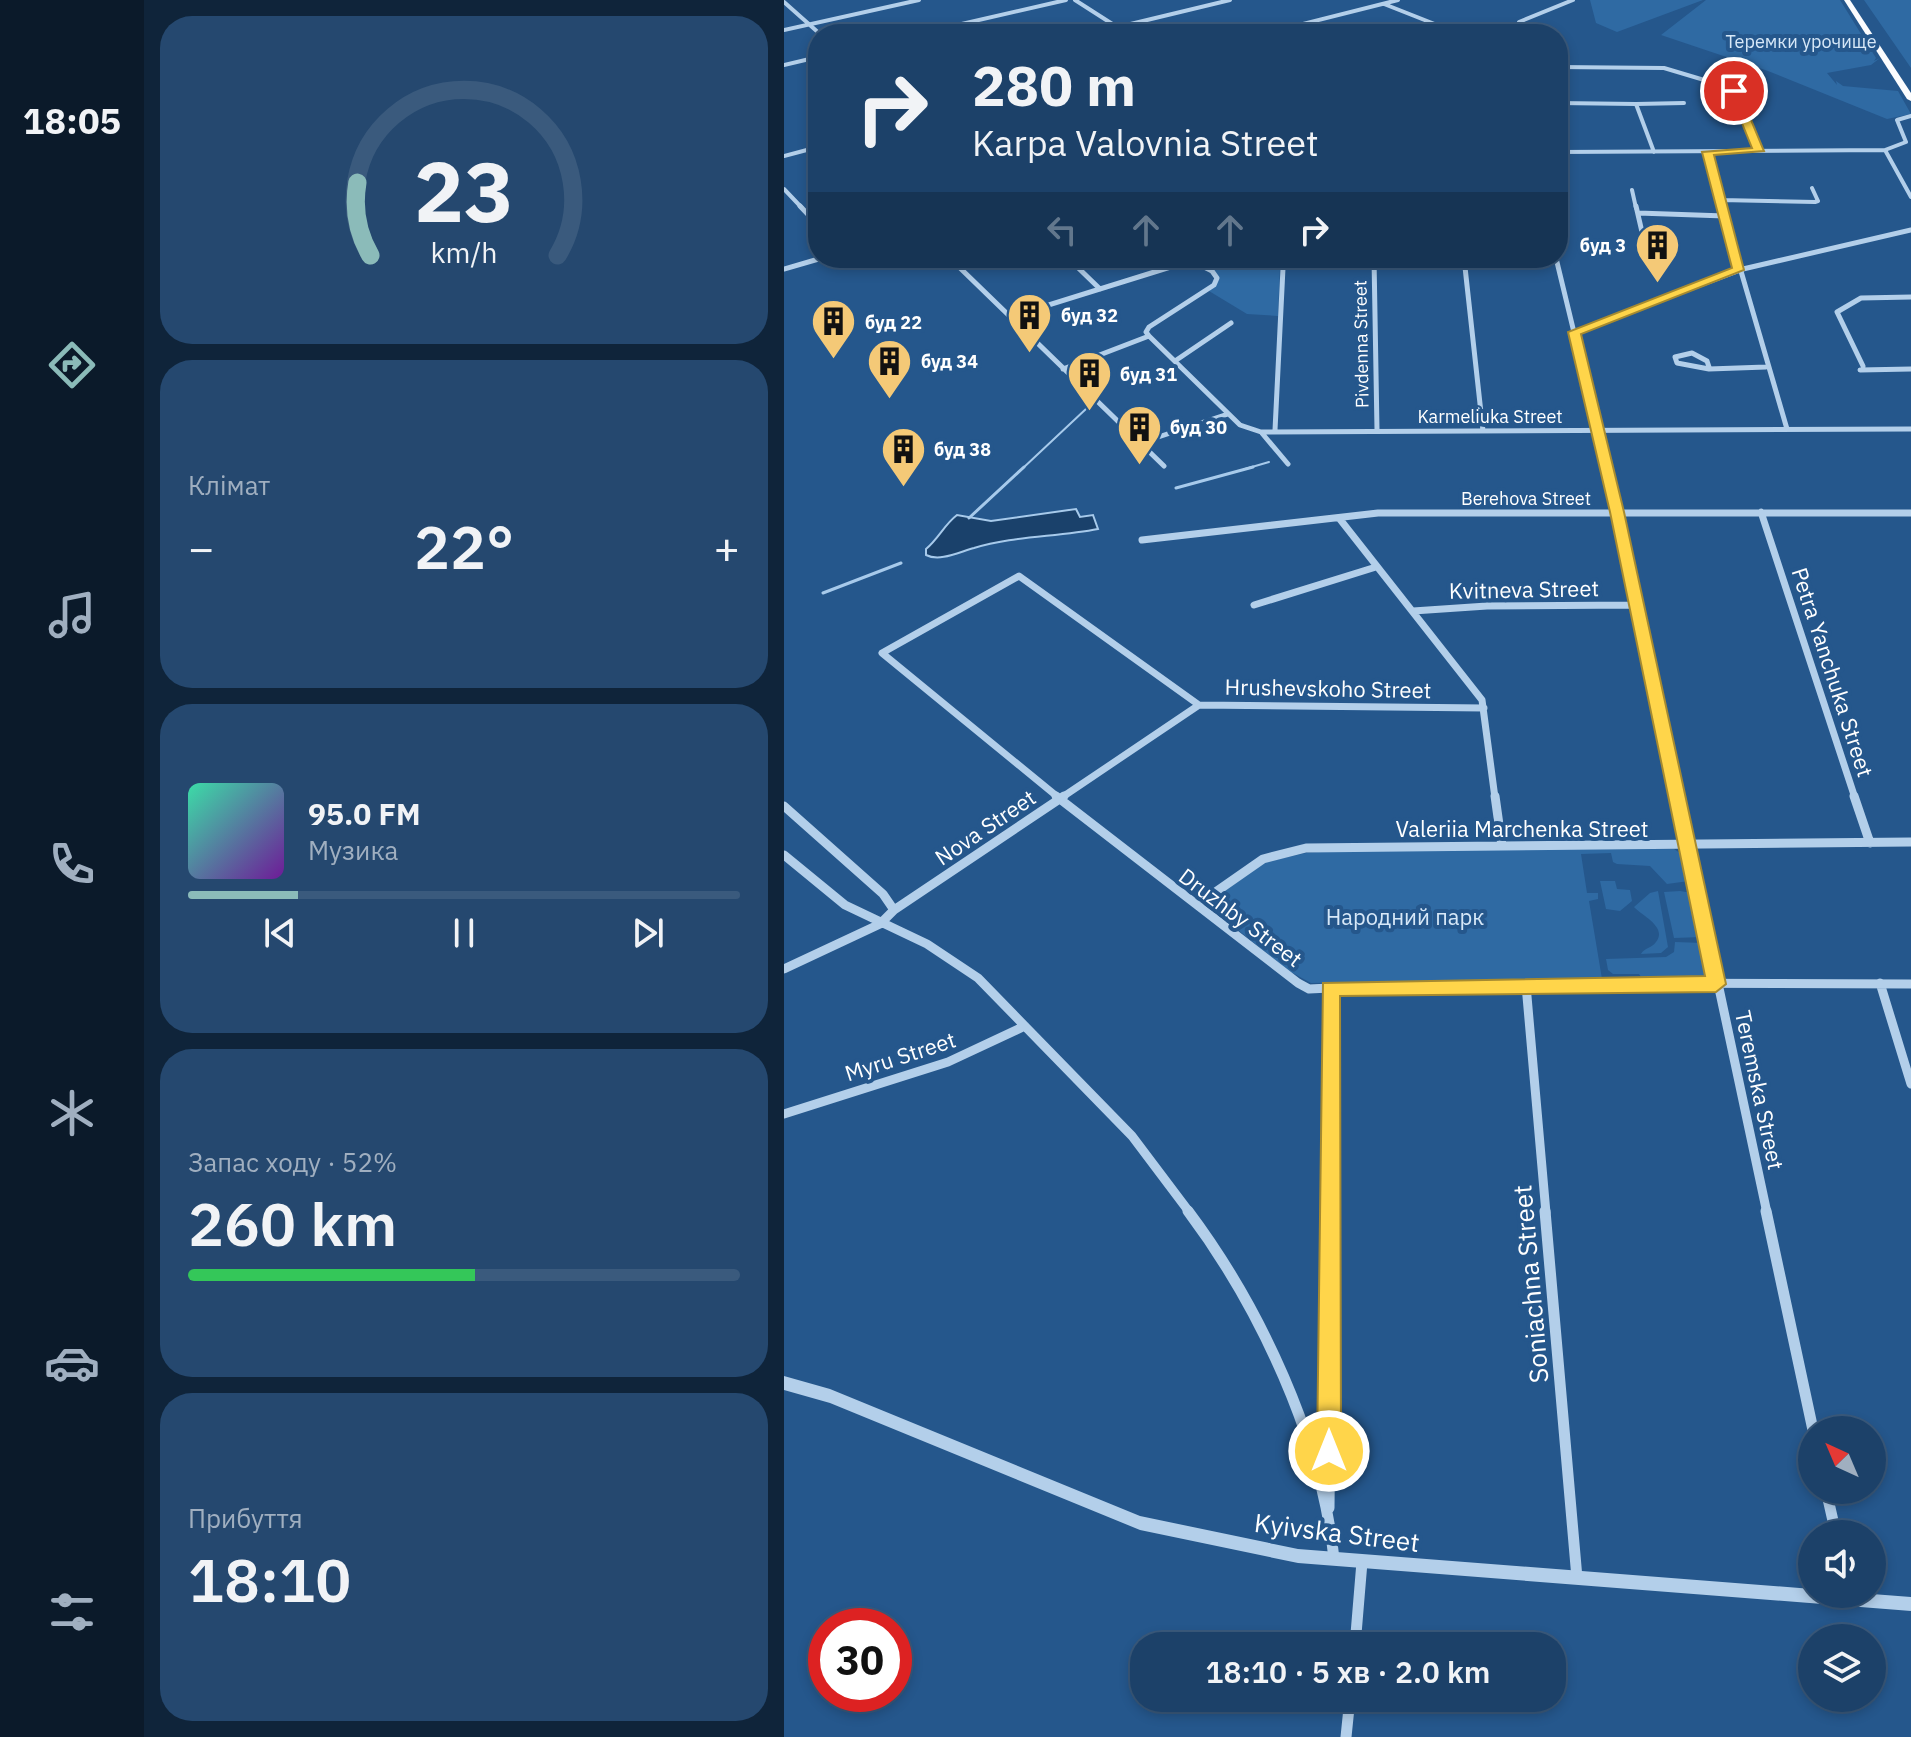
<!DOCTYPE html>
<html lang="uk">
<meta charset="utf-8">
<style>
:root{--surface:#1c4169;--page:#25486f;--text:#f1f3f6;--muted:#a0afc0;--line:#3a5a7d;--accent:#8bbbb9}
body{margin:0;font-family:"IBM Plex Sans",sans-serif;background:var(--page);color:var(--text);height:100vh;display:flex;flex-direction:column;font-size:30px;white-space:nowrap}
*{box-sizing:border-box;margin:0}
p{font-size:26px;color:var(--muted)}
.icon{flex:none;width:44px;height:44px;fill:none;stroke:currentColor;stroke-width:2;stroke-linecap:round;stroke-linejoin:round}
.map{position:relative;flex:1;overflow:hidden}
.details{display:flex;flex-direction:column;gap:16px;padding:16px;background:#0f243a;width:640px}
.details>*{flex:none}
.guide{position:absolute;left:24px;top:24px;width:760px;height:244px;border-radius:32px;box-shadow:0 4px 12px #0003,0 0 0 2px var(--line);background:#1c4169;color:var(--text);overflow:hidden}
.needle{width:52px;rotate:316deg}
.fabs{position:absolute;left:1014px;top:1416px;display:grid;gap:16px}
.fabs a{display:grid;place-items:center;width:88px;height:88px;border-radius:50%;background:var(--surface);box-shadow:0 4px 12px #0003,0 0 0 2px var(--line);font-size:40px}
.speed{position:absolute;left:24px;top:1608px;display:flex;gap:16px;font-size:40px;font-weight:700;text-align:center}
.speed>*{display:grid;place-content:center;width:104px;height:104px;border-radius:50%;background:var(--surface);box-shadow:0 4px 12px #0003,0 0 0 2px var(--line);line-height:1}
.speed .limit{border:12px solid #d22;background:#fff;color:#111}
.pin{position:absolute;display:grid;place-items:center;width:68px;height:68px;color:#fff;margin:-34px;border:4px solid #fff;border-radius:50%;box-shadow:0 2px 8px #0007}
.me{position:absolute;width:88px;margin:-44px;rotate:0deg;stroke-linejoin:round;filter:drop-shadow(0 0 6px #0008)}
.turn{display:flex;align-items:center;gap:28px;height:168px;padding:0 32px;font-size:36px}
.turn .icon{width:104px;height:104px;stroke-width:2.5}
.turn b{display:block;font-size:56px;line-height:68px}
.lanes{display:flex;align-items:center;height:76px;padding:0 32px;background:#0003;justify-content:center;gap:40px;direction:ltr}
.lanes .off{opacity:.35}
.big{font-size:60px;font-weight:600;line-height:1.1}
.details .widget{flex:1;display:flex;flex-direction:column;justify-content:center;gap:12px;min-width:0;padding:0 28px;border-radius:32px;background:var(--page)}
.details .dial{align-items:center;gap:0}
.dial svg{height:208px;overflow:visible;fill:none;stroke:var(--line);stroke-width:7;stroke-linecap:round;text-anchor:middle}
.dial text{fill:var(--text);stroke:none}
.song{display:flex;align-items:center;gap:24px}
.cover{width:96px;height:96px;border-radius:12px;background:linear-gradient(135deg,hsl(160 70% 55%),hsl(280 70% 35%))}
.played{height:8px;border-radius:4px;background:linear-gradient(90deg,var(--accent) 20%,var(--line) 20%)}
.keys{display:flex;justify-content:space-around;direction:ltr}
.heat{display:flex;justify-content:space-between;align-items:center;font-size:44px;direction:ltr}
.charge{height:12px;border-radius:6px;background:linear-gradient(90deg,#34c759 52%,var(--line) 0)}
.trip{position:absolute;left:346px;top:1632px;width:436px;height:80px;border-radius:32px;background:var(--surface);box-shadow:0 4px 12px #0003,0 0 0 2px var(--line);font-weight:600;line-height:80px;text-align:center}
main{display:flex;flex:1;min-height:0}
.tab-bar{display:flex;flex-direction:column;width:144px;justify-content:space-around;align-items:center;background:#0b1a2a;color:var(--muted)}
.tab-bar .icon{width:56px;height:56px}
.tab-bar .current{color:var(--accent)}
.tab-bar b{font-size:36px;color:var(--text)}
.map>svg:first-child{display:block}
</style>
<main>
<nav class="tab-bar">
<b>18:05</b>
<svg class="icon current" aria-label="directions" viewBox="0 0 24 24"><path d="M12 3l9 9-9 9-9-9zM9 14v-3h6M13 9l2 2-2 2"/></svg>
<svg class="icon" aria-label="music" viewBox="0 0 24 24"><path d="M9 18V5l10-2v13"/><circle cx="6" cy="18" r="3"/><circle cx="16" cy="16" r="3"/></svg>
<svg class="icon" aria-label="phone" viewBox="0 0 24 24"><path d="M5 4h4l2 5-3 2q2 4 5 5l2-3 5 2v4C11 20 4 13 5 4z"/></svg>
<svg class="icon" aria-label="climate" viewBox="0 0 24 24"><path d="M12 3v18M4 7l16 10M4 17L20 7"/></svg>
<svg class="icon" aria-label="car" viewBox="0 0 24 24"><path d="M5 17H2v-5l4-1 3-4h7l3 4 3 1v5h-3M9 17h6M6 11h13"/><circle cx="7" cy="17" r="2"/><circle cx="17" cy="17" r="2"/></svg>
<svg class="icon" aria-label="filters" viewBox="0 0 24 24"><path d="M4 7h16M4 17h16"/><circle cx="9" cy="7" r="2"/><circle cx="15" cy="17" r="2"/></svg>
</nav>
<section class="details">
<div class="widget dial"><svg viewBox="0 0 100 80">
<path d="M14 69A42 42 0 1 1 86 69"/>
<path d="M14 69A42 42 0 0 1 9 41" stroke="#8bbbb9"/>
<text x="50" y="56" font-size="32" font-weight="700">23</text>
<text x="50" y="72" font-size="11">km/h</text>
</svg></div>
<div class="widget"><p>Клімат</p>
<div class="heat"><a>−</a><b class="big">22°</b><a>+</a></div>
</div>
<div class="widget">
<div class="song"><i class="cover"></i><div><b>95.0 FM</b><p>Музика</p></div></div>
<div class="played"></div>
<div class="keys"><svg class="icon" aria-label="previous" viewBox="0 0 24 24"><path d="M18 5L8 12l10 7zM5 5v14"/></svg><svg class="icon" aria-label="pause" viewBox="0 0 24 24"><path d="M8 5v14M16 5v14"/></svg><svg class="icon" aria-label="next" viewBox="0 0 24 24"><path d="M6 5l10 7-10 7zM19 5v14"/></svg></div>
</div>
<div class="widget"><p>Запас ходу · 52%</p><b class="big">260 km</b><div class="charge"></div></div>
<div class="widget"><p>Прибуття</p><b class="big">18:10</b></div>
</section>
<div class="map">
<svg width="1127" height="1737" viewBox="0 0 1127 1737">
<rect width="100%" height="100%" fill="#25578c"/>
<!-- green -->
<path fill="#2f6aa3" d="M806,0h113l-86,32 -21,-9z
M922,0h134l36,58 -2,3 6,-3 -9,7 -44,8 10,12 -1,-4 7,5 55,5 13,23 -24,5 -119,-48 -107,-36z
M1080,0h47v68z
M419,258h95l-18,10 -2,48 -31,-2 -38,-23 10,-14 -18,-16z
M571,849h319l9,6 6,26 -22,3 -17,-18 -33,-2 -4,-2 -2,-9 -30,1 6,39h11v6l-9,2 13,78 -291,4 -22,-12 -81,-65 1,-4 57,-40 40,-9z
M816,881h15l2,8 13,1 2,11 -12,10 -14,-2z
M874,891l10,56 -7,6 -20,1c4,-7 10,-5 15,-12 12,-15 -15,-27 -22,-35l16,-14z
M896,891l12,2 10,44 -28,1 -10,-46z
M891,942l28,1 6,36 -66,1 -4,-6h-26l-5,-4 -2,-11 60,-2 8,-5z"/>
<!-- water -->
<path fill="#1a416b" stroke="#a7caeb" stroke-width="2" d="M292,509l4,8 13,-2 5,14c-41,8 -87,7 -124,19 -15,4 -34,14 -48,7v-6c13,-11 18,-24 31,-34l34,6z"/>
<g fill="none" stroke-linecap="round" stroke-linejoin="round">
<!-- stream-far1 -->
<path stroke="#a7caeb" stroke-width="2" d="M238,469l65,-61
M461,469l24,-7"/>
<!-- stream -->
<path stroke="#a7caeb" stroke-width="3" d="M392,488l77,-21
M185,518l55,-51
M39,593l78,-30"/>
<!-- minor-far4 -->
<path stroke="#b3cfea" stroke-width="4" d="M291,0l53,34
M0,2l36,32
M600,4l76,30
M530,22l29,12
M735,22l54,-22
M0,30l135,-30
M134,34l148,-34
M305,34l141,-34
M479,34l135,-34
M0,65l34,-8
M774,67l106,1 67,20 28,63
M774,103l78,1 18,48
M852,104l48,-1
M1101,150l26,47
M774,152l327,-2 21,-8 -9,-22 14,-4
M924,152l14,56
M0,156l34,-9
M0,189l18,19
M848,190l4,18
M937,200l94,2 3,-1 -6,-13"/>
<!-- minor-far3 -->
<path stroke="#b3cfea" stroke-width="5" d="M16,206l18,19
M852,206l9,39
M938,206l65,223
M854,213l87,3
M284,258l32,31
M590,258l3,172
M680,258l19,173
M772,258l51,211
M175,267l205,199
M0,269l38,-11
M226,317l183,-57
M790,332l169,-63 168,-39
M365,336l91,89 21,7 27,32
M391,361l56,-38
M1079,366l-26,-54 24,-14 50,-1
M925,367l-2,-6 -15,-8 -17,4 2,6 32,6 57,-2
M279,369l86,-33 -3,-4 3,-5 65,-42 3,-7 -5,-7 -26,-13
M1076,370l51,-1
M491,430l8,-162 20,-10
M477,432l650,-3
M356,443l88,-29"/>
<!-- minor-far2 -->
<path stroke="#b3cfea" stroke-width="7" d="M822,467l72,331
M977,512l94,286
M555,518l143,182 13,98
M358,540l236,-27h533
M470,605l122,-38
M629,611l74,-5 149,-1
M275,798l-177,-145 137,-77 180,129 285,3
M277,798l138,-93"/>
<!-- minor-far1 -->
<path stroke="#b3cfea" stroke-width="9" d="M272,796l242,187 11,6 21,-1 2,225
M711,796l7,50
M894,796l89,417
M1070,796l16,47
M0,806l99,88 11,16
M0,855l61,50 82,39 51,34 154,158 58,77
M413,905l66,-46 43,-11 605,-6
M0,969l96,-45 14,-14 170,-114
M1096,983l31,101
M742,985l20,228
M546,988l273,-5 308,1
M0,1114l164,-52 77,-36"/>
<!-- minor -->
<path stroke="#b3cfea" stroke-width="11" d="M404,1211c72,96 134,229 146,348
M761,1211l32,367
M982,1211l47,219
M1042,1490l10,44
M545,1508l3,-297
M571,1646l7,-84
M562,1737l4,-39"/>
<!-- tertiary -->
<path fill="#b3cfea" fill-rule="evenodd" d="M0,1376l46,13 310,127 158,33 514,40v5h60l39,3v14l-613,-48 -158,-33 -310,-127 -46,-13z"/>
<!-- trunk -->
<path fill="#fbfcfe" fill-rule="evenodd" d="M1060,0h6l61,93v8l-4,-2z"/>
</g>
<!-- route -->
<path fill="#ffd54a" stroke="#a68a30" stroke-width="2" d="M950,88l5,3 25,60 -50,4 30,115 -163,64 43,178 102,472 -10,8 -376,4 1,455 -3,9 -9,3 -8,-3 -4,-9 6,-468 382,-7 -95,-464 -42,-180 164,-64 -30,-116 50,-4 -23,-57z"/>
<!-- icons -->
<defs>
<symbol id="building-pin" viewBox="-11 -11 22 30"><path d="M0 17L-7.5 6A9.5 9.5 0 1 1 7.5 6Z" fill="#f4c977" stroke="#25578c"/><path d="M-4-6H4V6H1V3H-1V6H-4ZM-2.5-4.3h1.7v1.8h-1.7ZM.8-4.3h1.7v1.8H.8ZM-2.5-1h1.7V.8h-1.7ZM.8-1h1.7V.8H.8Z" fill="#111"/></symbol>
</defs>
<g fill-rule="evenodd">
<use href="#building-pin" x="848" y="220" width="51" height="69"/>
<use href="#building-pin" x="220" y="290" width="51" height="69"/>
<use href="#building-pin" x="24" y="296" width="51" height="69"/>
<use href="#building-pin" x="80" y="336" width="51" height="69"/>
<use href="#building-pin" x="280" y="348" width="51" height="69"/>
<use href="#building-pin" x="330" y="402" width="51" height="69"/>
<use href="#building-pin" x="94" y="424" width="51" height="69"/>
</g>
<g text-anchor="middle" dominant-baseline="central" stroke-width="8" stroke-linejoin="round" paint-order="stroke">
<!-- far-park labels -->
<g font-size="18" fill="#d7e8f8" stroke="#25578c">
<text x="1017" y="41">Теремки урочище</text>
</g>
<!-- far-poi labels -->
<g font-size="18" font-weight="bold" fill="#fff" stroke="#25578c" text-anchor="start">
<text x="842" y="245" text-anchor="end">буд 3</text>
<text x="277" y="315">буд 32</text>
<text x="81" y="322">буд 22</text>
<text x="137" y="361">буд 34</text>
<text x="336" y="374">буд 31</text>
<text x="386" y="427">буд 30</text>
<text x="150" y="449">буд 38</text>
</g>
<!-- far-street labels -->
<g font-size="18" fill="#fff" stroke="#25578c">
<text transform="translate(577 344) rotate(-91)">Pivdenna Street</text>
<text x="706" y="416">Karmeliuka Street</text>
<text x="742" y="498">Berehova Street</text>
</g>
<!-- street labels -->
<g font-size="22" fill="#fff" stroke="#25578c">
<text transform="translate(740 589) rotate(-1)">Kvitneva Street</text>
<text transform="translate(1049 672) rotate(72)">Petra Yanchuka Street</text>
<text transform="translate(544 688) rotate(1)">Hrushevskoho Street</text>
<text transform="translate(201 827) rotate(-34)">Nova Street</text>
<text x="738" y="828">Valeriia Marchenka Street</text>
<text transform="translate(457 917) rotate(37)">Druzhby Street</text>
<text transform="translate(116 1056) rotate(-18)">Myru Street</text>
<text transform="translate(976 1090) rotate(78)">Teremska Street</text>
</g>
<!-- park labels -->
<g font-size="22" fill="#d7e8f8" stroke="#25578c">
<text x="621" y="916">Народний парк</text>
</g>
<!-- near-street labels -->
<g font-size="26" fill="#fff" stroke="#25578c">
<text transform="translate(746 1284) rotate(-95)">Soniachna Street</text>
<text transform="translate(553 1532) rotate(7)">Kyivska Street</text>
</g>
</g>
</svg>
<div class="fabs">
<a><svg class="needle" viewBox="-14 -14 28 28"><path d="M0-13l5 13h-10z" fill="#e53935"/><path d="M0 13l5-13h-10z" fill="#a0afc0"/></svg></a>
<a><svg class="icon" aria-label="sound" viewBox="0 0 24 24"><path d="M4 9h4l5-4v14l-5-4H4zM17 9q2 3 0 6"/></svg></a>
<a><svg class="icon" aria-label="layers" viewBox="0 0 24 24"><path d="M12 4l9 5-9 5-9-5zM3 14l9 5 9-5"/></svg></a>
</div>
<div class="speed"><div class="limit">30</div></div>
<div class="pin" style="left:950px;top:91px;background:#d93025"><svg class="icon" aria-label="arrive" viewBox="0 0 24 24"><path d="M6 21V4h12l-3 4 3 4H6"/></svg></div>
<svg class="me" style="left:545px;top:1451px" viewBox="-20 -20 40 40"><circle r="17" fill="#ffd54a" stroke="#fff" stroke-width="3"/><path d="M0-11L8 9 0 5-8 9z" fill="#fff"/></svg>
<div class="trip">18:10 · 5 хв · 2.0 km</div>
<div class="guide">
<div class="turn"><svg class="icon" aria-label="right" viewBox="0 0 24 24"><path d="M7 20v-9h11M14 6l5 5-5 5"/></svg><div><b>280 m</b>Karpa Valovnia Street</div></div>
<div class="lanes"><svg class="icon off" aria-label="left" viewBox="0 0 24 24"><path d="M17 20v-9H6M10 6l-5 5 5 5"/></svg><svg class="icon off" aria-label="ahead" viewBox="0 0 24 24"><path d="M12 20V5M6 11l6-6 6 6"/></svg><svg class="icon off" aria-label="ahead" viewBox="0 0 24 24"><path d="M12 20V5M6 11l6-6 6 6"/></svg><svg class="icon" aria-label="right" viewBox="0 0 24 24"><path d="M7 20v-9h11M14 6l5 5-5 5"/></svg></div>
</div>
</div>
</main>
